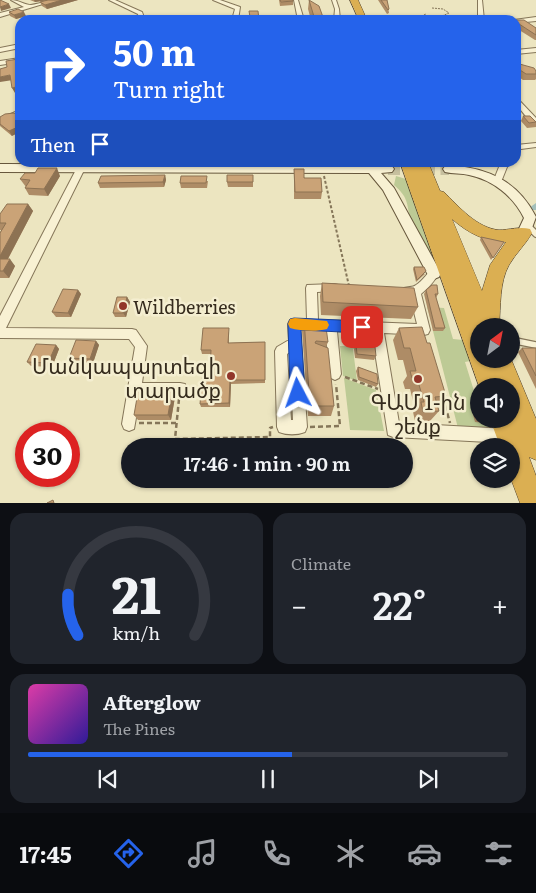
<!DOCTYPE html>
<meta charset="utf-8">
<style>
:root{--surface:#171b24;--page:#20242c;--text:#f1f3f6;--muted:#9ea1a6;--line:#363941;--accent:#2563eb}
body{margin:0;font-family:Literata,"Noto Sans Armenian",serif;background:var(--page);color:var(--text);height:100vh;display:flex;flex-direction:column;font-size:19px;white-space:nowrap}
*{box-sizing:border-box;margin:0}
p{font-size:16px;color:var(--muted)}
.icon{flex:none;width:28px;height:28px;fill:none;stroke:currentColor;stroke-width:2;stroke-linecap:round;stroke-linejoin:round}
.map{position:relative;height:503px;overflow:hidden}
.details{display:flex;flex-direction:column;gap:10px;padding:10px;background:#0d0f14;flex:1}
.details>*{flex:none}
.guide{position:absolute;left:15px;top:15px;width:506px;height:152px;border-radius:15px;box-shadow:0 1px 4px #0004;background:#2563eb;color:#fff;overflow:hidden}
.needle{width:32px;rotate:32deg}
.tools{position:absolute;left:470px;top:318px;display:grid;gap:10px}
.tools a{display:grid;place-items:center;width:50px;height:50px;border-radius:50%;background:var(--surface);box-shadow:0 1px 4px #0004;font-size:25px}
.speed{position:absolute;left:15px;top:422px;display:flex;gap:10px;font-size:25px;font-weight:700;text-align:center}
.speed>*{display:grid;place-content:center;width:65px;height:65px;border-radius:50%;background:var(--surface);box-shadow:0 1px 4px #0004;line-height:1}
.speed .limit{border:8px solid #d22;background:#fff;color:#111}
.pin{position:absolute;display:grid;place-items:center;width:42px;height:42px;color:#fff;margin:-21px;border-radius:10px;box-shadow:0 2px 8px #0006}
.me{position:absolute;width:55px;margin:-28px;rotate:356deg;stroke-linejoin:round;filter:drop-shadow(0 0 4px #0008)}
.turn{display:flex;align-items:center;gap:18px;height:105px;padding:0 15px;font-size:22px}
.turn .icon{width:65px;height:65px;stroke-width:2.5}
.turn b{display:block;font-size:35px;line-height:42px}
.then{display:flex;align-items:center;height:48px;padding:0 15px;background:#0003;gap:10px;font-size:19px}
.big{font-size:38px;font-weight:600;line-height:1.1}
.details .widget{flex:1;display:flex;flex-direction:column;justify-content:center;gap:8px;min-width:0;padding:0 18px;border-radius:15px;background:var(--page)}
.details .dial{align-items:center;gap:0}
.dial svg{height:130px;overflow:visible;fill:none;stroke:var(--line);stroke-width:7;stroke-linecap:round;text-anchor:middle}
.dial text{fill:var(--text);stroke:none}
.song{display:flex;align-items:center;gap:15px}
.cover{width:60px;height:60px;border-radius:8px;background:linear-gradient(135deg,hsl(320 70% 55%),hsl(250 70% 35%))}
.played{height:5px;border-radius:2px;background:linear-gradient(90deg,var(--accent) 55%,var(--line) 55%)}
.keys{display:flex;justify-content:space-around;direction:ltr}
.heat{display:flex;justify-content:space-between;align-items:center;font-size:28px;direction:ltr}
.details .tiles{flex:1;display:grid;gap:10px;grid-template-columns:1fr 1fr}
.widget:last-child{grid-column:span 2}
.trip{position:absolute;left:121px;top:438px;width:292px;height:50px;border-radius:25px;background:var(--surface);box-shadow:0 1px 4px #0004;font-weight:600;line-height:50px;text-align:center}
.menu{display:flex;height:80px;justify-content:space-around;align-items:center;background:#090b0e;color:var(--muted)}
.menu .icon{width:35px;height:35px}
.menu .selected{color:var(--accent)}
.menu b{font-size:22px;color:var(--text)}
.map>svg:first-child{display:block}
</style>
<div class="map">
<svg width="536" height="503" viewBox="0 0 536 503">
<rect width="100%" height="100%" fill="#ece5c0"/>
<!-- green -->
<path fill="#bdca95" d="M396,176l10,3 29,82c-10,-11 -22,-28 -25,-41 -3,-17 -2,-23 -16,-35z
M427,307l17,1 9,31 10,1 7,21 -5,1 14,45v12l4,4h6l2,7 -33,-2 -25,-97h10l-13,-14z
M352,332l24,1 2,19 -25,-3 4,32 -14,-5 -3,-30h13z
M344,378l32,12 8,41 -34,-1z"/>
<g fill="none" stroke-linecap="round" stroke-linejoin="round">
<!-- canal -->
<path fill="#a3bfba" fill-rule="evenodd" d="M536,203v7h-6l-1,-2z"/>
<!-- secondary-tunnel -->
<path stroke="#c7c09f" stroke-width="12" stroke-dasharray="12 5.5" stroke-linecap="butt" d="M388,169h61"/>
<defs>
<path id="lane-far1" d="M528,226l5,5"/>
<path id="lane" d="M531,229l5,5
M511,340l25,5"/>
<path id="street" d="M11,0c7,0 14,5 20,5 9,-1 16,-5 25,-5l-56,17v-4l24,-6z
M109,0h6l27,12 3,8h-6l-1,-6z
M213,0h7l20,7 -2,13h-6l3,-11z
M294,0h4l6,20h-6z
M332,0h4l3,9 1,11h-6l1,-11z
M478,0h4l2,20h-6z
M536,17v4l-20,2v-3h-2z
M20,44v4l-20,4v-4z
M536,48v4l-20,2v-4z
M20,58v4l-20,3v-4z
M516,97l20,21v7h-3l-17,-21z
M20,110v5l-10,3 -4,-2z
M536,143v4l-15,2 -5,3v-7z
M80,162h8l-82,166 126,1 4,1 11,16 -5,37h38l5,1 1,5 -1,5 -5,1h-40l-6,34 -5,2 -5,-2 -2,-5 13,-77 -6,-8 -129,-1v-22z
M501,162h8l-8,20 -4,3 -4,-3z
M434,269l4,1 1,3c-5,9 -10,14 -18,21l9,36 -2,4 -4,1 -40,-2 15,90 109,6 5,2 2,5 -2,5 -5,2 -115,-6 -5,-2 -16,-102 -35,-2 4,43 -2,4 -4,2 -4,-2 -2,-4 -3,-43 -26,-2 7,98 -2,5c-8,3 -18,3 -26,0l-2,-5 -2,-76 2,-4 12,-7 -1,-16 2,-4 4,-1 13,1 -1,-32 1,-3 27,-1 4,1 1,3 -1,3 -21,1 1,28 99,4 -7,-28 -6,-2 -1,-3 1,-3c5,-2 8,0 12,-3 7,-4 11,-13 18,-16zM290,352l3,68h-2l-4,-66z"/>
<path id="secondary" d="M0,164l388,1 4,1 2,3 -2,3 -11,1 13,15 47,85 -2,4 -5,2 -5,-2 -46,-87 -14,-17 -369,-1z
M449,165c39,3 69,16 87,52l-7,19h-10l-2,-3 7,-15c-11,-22 -31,-38 -55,-43 -8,-2 -16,-1 -24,-3l-2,-3 2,-3z"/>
<path id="highway" d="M350,0h8l9,20h-8z
M400,162h28l12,29 4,1c15,15 33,36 55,38 10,0 21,-4 31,-1l2,4c-6,11 -16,20 -23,32 -10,18 -8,41 -10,61h-20v33h32l25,60v41l-7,-3 7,19v27h-16l-9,-24v-33h-11l-10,-27h21v-33h-32zM452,219c16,14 33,23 54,23l-16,23 -8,26z"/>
</defs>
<!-- lane-far1 casing -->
<use href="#lane-far1" stroke="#857659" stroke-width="6"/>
<!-- lane casing -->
<use href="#lane" stroke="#857659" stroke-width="8"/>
<!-- street casing -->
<use href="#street" stroke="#857659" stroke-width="2"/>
<!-- secondary casing -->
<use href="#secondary" stroke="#67573c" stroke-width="2"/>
<!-- highway casing -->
<use href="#highway" stroke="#53432d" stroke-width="1"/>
<!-- path-far2 -->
<path stroke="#857659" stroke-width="1" stroke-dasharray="2 1" stroke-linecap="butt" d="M432,8l11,1 6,4 -16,7
M413,20l13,-6"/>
<!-- path-far1 -->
<path stroke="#857659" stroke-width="2" stroke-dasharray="3 2" stroke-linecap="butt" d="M324,176l25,110"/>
<!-- path -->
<path stroke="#857659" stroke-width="2.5" stroke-dasharray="5 3" stroke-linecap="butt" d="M345,377l33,12
M443,398l7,25
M179,399l-4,40 95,-2v-9l3,-1
M139,423h38
M310,427l30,-1 -4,-42"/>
<!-- lane-far1 -->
<use href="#lane-far1" stroke="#f8f1d3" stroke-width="4.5"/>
<!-- lane -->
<use href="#lane" stroke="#f8f1d3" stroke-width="5.5"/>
<!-- street -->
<use href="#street" fill="#f8f1d3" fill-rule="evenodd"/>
<!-- secondary -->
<use href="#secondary" fill="#f8f1d3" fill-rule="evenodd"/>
<!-- highway -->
<use href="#highway" fill="#dbaf52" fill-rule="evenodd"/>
</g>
<!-- wall -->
<path fill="#ae8c66" d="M30,0h48l-31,9 -5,-3 -2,-4 7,-2 -12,2z
M279,0h14v5l-13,1z
M309,0l15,20h-13l-3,-11z
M378,0h9l2,13 -2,1z
M9,12l17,4 -10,3 -6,-3z
M516,20l20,8v12h-1l-19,-12z
M516,63l20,8v8l-1,1h-12l-7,-5z
M523,116l13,6v5l-9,1 -6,-7z
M0,117h20l-8,19 -12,-10z
M294,169l28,23 -1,7h-27z
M165,175l1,5 -2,7 -64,1 -2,-5z
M253,175v12h-25l-1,-5z
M60,176l-12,20 -19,-1 -4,-7 1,-1 -6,-8z
M208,181l-1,7h-26l-1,-5z
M28,204l5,7 -25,48 7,7 -6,12h-9v-45l1,-3h-1v-16z
M481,237l23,5 -13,18 -11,-20z
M414,267l11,7 -9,8 -3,-13z
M322,283l96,24 -7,12 -90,-4 -1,-19z
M78,290l3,4 -10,23h-15l-4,-5z
M426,290l12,4 -2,4 9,30 -2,3h-10l-9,-37z
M127,297l3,5 -4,15h-11l-2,-4z
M304,319l24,23 -2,5 8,59 -3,10h-23l-6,-85z
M399,328l28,15 19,53 -9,9 2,6 -9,10h-15l-2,-9 2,-3 -5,-20h-5l-2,-7 4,-6 -4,-16h-5l-5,-20z
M229,332v11l36,-1v41l-34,1 -1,23h-29l-1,-3 10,-34 1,-16h-9l-1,-4z
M96,341l3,4 -6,18 -20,-1 -4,-4z
M56,345l3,4 -7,18 -21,-1 -4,-4z
M356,345l20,11 -2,4 -19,-2 -1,-9z
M522,348h14v41l-18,-37z
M358,367l20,17 -2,3 -18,-7 -2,-9z
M175,397l-4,23h-33l-4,-5z
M473,405l14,16 -2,2 -10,-1 -4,-15z"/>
<!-- shaded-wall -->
<path fill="#8d7253" d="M34,0h15l-14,2z
M62,0h16l-31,9 -2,-4z
M9,4l2,4 -10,3 -1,-4z
M24,12l2,4 -10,3 -2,-4z
M10,75l3,5 -13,2v-5z
M20,86v6l-5,1 -3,-5z
M20,126v6l-8,4 -3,-5z
M57,168l3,8 -12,20 -4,-7z
M165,175l1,5 -2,7 -1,-5z
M28,204l5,7 -29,55 -4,-5v-5z
M10,259l5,7 -6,12 -6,-7z
M78,290l3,4 -10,23 -3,-4z
M127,297l3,5 -4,15 -3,-4z
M96,341l3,4 -6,18 -3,-4z
M56,345l3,4 -7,18 -4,-4z
M230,380l1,4 -1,23 -1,-4z
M172,392l3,5 -4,23 -3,-5z"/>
<!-- building -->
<path fill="#caa377" stroke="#8d7253" d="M0,0l9,4 -9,3z
M48,0h14l-17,5 -5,-3z
M280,0h13v1l-12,1z
M309,0l10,6 5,14h-9z
M381,0h6l2,9 -1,1z
M18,9l6,3 -10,3 -5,-3z
M249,11h9l1,9h-7v-3h-2z
M185,17h10l-1,3h-10z
M213,17h11l-1,3h-11z
M241,17h11l-1,3h-10z
M516,20h8l12,8v7l-20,-13z
M20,57v29l-8,2 -2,-13 -10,2v-8l7,-2 -1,-6 12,-2z
M516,63l18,5 2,3v3h-10l-6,-4h-4z
M14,113l6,4v9l-11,5 -9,-7v-7l5,-3z
M523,116h7l6,6 -7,1z
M38,168h19l-13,21 -19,-1 5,-8 -10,-1 5,-6h10z
M294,169h10v9h17l1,14h-27z
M165,175l-2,7 -65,1 3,-7z
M227,175h26v7h-26z
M181,176h26l-1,7h-26z
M7,204h21l-28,52v-23l6,-10h-6v-9z
M481,237l23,5 -11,16z
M0,259h10l-7,12h-3z
M414,267h10l2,4 -9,9z
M322,283l92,5 4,19 -95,-5z
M432,285h5l1,9h-3l10,34h-10l-9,-38z
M63,289l15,1 -10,23 -16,-1z
M117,297h10l-4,16h-10z
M304,319l21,1 3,22 -12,-1 -1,2 13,5 6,58h-24z
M422,327l5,16h3l16,53 -11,1 4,14 -16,1 -2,-10h3l-7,-24h-5l-2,-7h6l-6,-23h-6l-5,-20z
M203,328h26l-1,15 37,-1v38h-35l-1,23 -29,1 3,-34h7l1,-20h-10z
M76,340l20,1 -6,18 -21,-1z
M36,344l20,1 -8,18 -21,-1z
M356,345l19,2 1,9 -19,-2z
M522,348h14v28z
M358,367l19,7 1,10 -19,-7z
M138,392h34l-4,23h-34z
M473,405l6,1v13h7l1,2h-10z
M53,500l1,3h-7z"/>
<!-- route -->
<path fill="#2563eb" stroke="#184099" d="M294,318l68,3 5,2 1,4 -1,4 -5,2 -61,-3 4,63 -2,6 -5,2 -5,-2 -3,-6 -2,-69 2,-5z"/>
<!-- slow -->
<path fill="#f59e0b" d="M295,318l32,3 2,4 -2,4c-10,3 -27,2 -37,-1l-2,-4 2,-5z"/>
<!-- markers -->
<g fill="#92362a" stroke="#f4eed0" stroke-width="2">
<circle cx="123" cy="306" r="5"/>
<circle cx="231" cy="376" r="5"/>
<circle cx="418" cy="379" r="5"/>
</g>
<g text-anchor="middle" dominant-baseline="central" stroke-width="5" stroke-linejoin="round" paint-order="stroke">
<!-- poi labels -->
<g font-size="18" fill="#352b1d" stroke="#f4eed0" text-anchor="start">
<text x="133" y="306">Wildberries</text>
</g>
<!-- near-poi labels -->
<g font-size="21" fill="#352b1d" stroke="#f4eed0" text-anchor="end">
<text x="221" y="364">Մանկապարտեզի<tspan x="221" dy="24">տարածք</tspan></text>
<text x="418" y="400" text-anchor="middle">ԳԱՄ 1-ին<tspan x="418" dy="24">շենք</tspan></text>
</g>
</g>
</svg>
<div class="tools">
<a><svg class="needle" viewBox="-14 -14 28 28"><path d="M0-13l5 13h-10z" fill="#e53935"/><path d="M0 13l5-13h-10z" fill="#9ea1a6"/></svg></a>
<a><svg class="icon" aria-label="sound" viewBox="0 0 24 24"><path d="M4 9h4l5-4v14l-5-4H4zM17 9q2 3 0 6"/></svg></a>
<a><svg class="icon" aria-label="layers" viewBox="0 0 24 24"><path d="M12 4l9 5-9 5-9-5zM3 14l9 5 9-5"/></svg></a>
</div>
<div class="speed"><div class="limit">30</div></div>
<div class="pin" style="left:362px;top:327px;background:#d93025"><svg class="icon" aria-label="arrive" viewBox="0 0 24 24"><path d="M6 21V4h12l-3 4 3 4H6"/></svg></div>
<svg class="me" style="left:298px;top:393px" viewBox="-20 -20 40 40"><path d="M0-17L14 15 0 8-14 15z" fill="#2563eb" stroke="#fff" stroke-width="4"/></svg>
<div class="trip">17:46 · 1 min · 90 m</div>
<div class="guide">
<div class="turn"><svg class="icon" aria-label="right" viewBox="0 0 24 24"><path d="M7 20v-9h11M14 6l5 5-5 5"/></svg><div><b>50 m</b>Turn right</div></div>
<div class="then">Then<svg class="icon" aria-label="arrive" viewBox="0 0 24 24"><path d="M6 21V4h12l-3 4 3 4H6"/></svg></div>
</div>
</div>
<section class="details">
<div class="tiles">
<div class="widget dial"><svg viewBox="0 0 100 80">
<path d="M14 69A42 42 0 1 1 86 69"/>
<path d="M14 69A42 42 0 0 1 8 44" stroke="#2563eb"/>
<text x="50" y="56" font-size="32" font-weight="700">21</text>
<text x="50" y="72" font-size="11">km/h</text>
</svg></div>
<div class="widget"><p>Climate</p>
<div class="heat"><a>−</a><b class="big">22°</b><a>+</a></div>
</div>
<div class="widget">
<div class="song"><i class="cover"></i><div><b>Afterglow</b><p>The Pines</p></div></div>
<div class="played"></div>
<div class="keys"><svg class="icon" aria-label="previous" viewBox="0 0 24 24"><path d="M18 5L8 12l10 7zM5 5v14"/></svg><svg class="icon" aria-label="pause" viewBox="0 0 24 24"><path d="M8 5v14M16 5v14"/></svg><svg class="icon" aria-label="next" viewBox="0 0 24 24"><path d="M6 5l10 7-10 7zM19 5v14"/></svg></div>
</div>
</div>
</section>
<nav class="menu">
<b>17:45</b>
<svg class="icon selected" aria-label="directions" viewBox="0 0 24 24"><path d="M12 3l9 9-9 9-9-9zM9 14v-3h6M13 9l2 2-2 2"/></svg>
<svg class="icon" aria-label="music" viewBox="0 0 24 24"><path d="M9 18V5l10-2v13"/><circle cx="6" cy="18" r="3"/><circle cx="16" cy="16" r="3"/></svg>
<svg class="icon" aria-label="phone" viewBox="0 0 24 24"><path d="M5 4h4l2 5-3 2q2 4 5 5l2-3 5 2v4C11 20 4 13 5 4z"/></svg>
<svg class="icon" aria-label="climate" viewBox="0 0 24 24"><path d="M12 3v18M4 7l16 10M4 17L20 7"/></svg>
<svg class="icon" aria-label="car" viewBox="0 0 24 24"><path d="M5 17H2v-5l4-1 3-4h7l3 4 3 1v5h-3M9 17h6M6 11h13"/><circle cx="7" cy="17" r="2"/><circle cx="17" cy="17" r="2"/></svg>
<svg class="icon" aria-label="filters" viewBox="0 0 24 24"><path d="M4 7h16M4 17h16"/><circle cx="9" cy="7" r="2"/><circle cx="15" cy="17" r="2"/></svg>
</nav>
